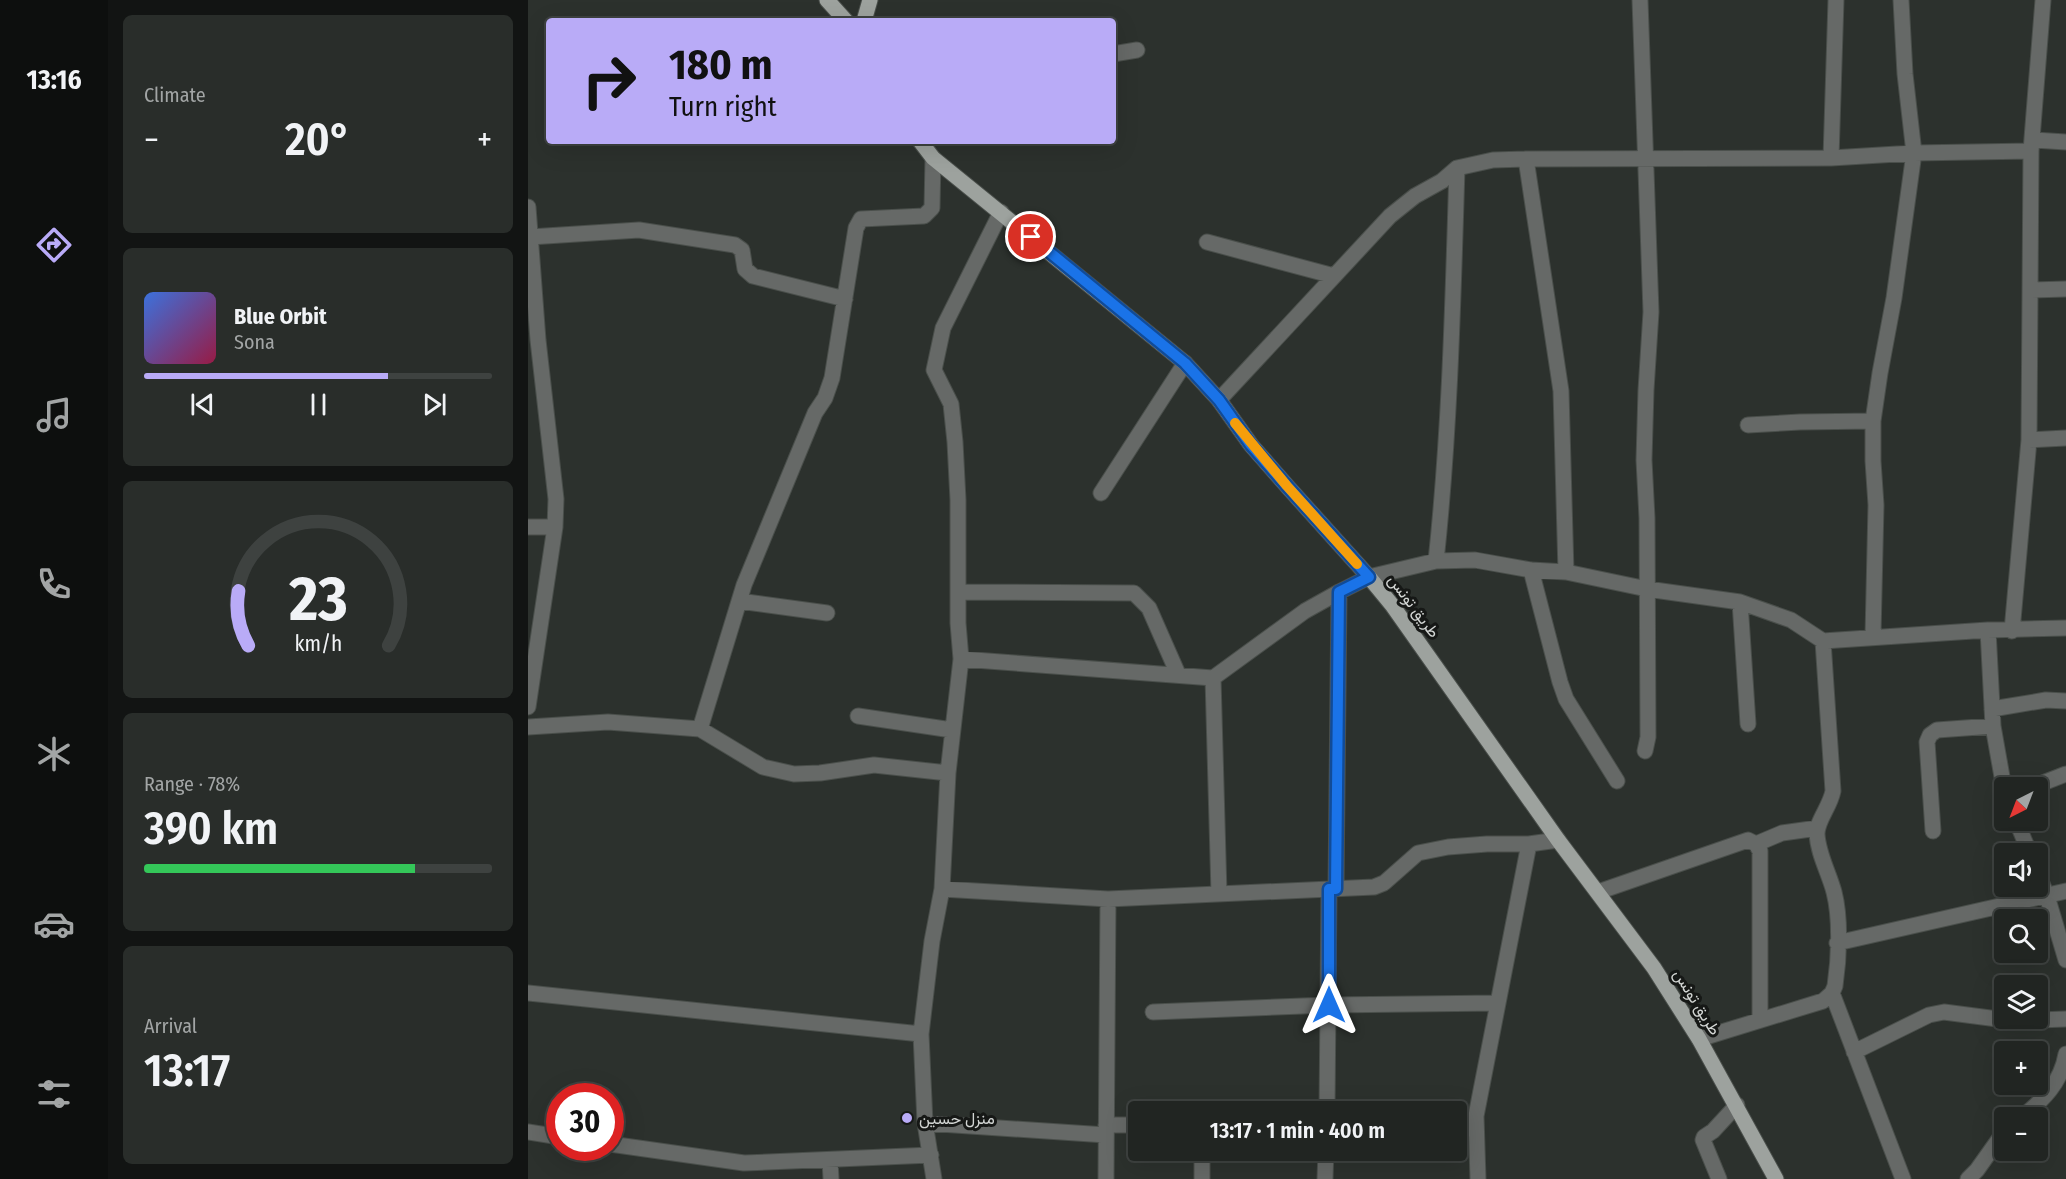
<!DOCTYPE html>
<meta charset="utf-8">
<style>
:root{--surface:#212522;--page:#292d2a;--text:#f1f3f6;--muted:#a2a5a5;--line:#3e4240;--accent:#b9abf7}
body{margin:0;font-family:"Fira Sans Condensed",Vazirmatn,sans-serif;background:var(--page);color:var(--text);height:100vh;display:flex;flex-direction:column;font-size:22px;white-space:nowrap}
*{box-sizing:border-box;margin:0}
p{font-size:20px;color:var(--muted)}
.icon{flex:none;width:33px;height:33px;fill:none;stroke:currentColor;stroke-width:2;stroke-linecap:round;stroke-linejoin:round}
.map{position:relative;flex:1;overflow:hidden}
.panel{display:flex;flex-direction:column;gap:15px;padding:15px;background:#121413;width:420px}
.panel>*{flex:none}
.guide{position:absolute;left:18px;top:18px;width:570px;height:126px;border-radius:6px;box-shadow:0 6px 24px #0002,0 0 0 2px var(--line);background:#b9abf7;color:#111;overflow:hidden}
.needle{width:39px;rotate:222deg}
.buttons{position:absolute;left:1466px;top:777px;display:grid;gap:12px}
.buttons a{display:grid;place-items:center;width:54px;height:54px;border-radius:6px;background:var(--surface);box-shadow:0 6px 24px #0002,0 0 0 2px var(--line);font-size:30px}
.speed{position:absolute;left:18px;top:1083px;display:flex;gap:12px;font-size:30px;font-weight:700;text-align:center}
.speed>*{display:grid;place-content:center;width:78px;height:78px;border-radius:50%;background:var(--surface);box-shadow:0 6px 24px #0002,0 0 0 2px var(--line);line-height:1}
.speed .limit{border:9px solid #d22;background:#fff;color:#111}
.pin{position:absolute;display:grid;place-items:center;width:51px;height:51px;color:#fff;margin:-26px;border:3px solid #fff;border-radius:50%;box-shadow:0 2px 6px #0007}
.me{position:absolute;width:66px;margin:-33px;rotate:0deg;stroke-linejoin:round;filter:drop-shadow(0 0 4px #0008)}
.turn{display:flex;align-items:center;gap:21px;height:126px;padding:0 24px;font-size:27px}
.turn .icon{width:78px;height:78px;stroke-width:2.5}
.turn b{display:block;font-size:42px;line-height:51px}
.big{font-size:45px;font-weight:600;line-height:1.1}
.panel .widget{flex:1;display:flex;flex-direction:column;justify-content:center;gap:9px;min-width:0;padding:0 21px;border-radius:9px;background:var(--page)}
.panel .dial{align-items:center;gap:0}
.dial svg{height:156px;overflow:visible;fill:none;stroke:var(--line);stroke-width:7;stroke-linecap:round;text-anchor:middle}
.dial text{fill:var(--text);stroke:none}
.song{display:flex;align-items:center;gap:18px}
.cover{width:72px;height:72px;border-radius:9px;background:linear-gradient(135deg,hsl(220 70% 55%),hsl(340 70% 35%))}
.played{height:6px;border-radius:3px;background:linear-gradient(90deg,var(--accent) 70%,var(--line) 70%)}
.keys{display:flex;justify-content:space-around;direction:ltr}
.heat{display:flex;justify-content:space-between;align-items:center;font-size:33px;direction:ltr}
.charge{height:9px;border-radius:4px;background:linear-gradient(90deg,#34c759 78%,var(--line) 0)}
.trip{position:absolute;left:600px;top:1101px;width:339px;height:60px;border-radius:6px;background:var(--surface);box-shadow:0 6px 24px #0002,0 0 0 2px var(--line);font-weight:600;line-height:60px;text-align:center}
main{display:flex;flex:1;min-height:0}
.menu{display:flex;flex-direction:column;width:108px;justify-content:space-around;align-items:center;background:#0d0f0e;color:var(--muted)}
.menu .icon{width:42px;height:42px}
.menu .selected{color:var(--accent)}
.menu b{font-size:27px;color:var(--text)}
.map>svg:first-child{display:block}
</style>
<main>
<nav class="menu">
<b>13:16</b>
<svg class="icon selected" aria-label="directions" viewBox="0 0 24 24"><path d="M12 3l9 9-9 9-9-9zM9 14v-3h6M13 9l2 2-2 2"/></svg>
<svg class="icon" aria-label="music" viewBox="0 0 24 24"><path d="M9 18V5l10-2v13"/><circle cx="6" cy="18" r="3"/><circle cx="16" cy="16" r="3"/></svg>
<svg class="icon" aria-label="phone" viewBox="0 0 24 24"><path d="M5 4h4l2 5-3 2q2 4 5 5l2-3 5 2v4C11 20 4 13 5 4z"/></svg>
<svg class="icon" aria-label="climate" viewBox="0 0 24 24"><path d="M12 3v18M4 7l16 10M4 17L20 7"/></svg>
<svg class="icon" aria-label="car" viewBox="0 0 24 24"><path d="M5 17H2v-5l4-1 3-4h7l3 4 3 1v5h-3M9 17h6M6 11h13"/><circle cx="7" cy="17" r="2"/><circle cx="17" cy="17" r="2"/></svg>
<svg class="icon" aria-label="filters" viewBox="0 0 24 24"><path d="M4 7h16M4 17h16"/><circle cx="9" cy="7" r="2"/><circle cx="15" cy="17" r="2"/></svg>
</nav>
<section class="panel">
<div class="widget"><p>Climate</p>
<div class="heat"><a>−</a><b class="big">20°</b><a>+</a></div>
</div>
<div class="widget">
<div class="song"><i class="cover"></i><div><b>Blue Orbit</b><p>Sona</p></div></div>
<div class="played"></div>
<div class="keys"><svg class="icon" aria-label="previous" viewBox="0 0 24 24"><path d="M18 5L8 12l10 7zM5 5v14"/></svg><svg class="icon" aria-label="pause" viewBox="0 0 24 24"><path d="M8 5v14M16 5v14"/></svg><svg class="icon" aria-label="next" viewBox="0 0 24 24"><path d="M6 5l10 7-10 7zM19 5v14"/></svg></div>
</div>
<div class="widget dial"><svg viewBox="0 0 100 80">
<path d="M14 69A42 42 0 1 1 86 69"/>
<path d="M14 69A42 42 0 0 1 9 41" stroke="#b9abf7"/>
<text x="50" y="56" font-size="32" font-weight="700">23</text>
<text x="50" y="72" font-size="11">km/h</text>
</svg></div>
<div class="widget"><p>Range · 78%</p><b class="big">390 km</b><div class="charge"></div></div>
<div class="widget"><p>Arrival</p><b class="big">13:17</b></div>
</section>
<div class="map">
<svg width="1538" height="1179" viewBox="0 0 1538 1179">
<rect width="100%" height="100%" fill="#2c312d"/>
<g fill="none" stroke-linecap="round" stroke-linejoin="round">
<defs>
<path id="minor" d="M1112,0l11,312 -5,78 -2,70 3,58 1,219 -3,14
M585,54l24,-4
M1506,140l32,2
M1303,158l5,-158
M998,159l35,232 5,181
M0,207l10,133 18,159 -1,28 -27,180
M2,237l109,-7 96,15 7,5 3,19 8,7 92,23
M679,242l127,34
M1502,290l36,-1
M691,400l171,-184 25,-20 27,-15 15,-13 36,-8 33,-1 305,-1 83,-5 117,-2
M1220,425l52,-3 73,-1
M1501,440l37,-2
M573,493l84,-130
M0,527h27
M908,561c14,-131 17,-262 21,-393
M1003,570l29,112 6,17 51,82
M432,592l174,1 15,15 29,66
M211,601l88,12
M1212,602l8,122
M1460,630l5,96 11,62
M1484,631l17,-191 2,-289 12,-151
M1345,636l3,-131 -3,-44v-40l7,-48 14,-75 20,-145 -9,-79 -4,-74
M433,659l252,19 92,-67 34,-19 30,-15 67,-16 39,-1 56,10 35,2 81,17 93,13 51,18 32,21 165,-11 78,-2
M685,678l6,216
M1464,709l54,-9 20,1
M330,716l94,14
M0,727l80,-5 92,7 44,-144 71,-172 10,-15 7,-20 24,-150 5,-9 63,-3 8,-8 1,-50
M172,729l63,38 31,7 26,-1 54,-8 74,8
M1502,788l36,-14
M1488,820l14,34
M1405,831l-6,-89 3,-7 7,-5 56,-4
M1228,844l26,-11 36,-5
M1509,871l10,25 19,64
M414,889l166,10 266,-12 10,-4 34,-30 30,-6 39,-3h42l29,-4
M808,889l3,-297
M1070,892l150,-52 8,4 4,7v169
M1309,943l229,-52
M0,993l393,41
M1304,993l71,186
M625,1012l176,-7 169,-2
M1171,1039l124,-38 9,-8 3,-7c4,-27 6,-67 -1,-94 -5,-19 -16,-38 -17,-58 0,-14 13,-27 16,-43l-10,-150
M1326,1052l75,-37 15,-3 69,9 53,-2
M799,1112l2,-223
M1493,1118c22,-18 40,-35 45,-64
M397,1123l181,12
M578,1125h32
M928,1129h20
M0,1132l32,5
M82,1144l134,19 187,-8
M674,1150v29
M302,1161l1,18
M406,1179l-9,-56 -4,-89 11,-93 10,-52 6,-116 13,-114 -3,-36v-123l-3,-58 -4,-38 -17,-34 9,-42 58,-116
M578,1179l2,-280
M797,1179l1,-29
M950,1179l-2,-63 53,-272
M1191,1179l-16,-39 1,-3 9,-6 24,-26
M1440,1179l9,-9 27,-38"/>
<path id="major" d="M299,0l19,21
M336,21l6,-21
M392,141l13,17 252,205 34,37 32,45 36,41 82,91 23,28 166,235 96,128 45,71 77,140"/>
</defs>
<!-- minor casing -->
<use href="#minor" stroke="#4a4f4b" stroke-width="17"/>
<!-- major casing -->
<use href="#major" stroke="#4a4f4b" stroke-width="17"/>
<!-- minor -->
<use href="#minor" stroke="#666967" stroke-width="15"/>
<!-- major -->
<use href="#major" stroke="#9da29e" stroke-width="15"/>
</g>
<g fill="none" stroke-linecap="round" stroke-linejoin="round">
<defs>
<path id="route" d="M503,237l154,126 34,37 32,45 36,41 82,91 -30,15 -3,297h-7v116"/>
</defs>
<!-- route casing -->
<use href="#route" stroke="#114b97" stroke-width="15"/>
<!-- route -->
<use href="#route" stroke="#1a73e8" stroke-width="10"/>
<!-- slow -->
<path stroke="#f59e0b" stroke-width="10" d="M707,423l52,63 70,78"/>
</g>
<!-- markers -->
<circle fill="#b9abf7" stroke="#161816" stroke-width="2" cx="379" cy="1118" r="6"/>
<g text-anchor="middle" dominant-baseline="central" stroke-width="6" stroke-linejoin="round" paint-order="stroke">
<!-- street labels -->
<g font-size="16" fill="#d3d6d4" stroke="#161816">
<text transform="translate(886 606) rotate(53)">طريق تونس</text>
<text transform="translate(1169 1002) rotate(58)">طريق تونس</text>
</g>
<!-- poi labels -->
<g font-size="16" fill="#d3d6d4" stroke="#161816" text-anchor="start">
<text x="391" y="1118">منزل حسين</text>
</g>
</g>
</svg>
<div class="buttons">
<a><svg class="needle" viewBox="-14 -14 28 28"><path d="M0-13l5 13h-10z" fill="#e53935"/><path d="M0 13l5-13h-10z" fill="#a2a5a5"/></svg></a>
<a><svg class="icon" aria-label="sound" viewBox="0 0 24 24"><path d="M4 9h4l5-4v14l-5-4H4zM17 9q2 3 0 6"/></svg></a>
<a><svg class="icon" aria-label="search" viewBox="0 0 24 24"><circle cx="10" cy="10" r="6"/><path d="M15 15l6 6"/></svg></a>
<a><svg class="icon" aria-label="layers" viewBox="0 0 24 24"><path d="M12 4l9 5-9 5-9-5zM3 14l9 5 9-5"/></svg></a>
<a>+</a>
<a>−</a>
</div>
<div class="speed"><div class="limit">30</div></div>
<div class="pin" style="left:503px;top:237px;background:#d93025"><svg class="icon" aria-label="arrive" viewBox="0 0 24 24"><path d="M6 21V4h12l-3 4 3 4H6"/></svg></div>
<svg class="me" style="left:801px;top:1005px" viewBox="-20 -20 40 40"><path d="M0-17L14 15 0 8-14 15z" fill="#1a73e8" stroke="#fff" stroke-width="4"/></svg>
<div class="trip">13:17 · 1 min · 400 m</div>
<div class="guide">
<div class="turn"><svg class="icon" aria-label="right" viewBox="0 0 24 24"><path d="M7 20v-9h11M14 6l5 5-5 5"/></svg><div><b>180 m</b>Turn right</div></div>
</div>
</div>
</main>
